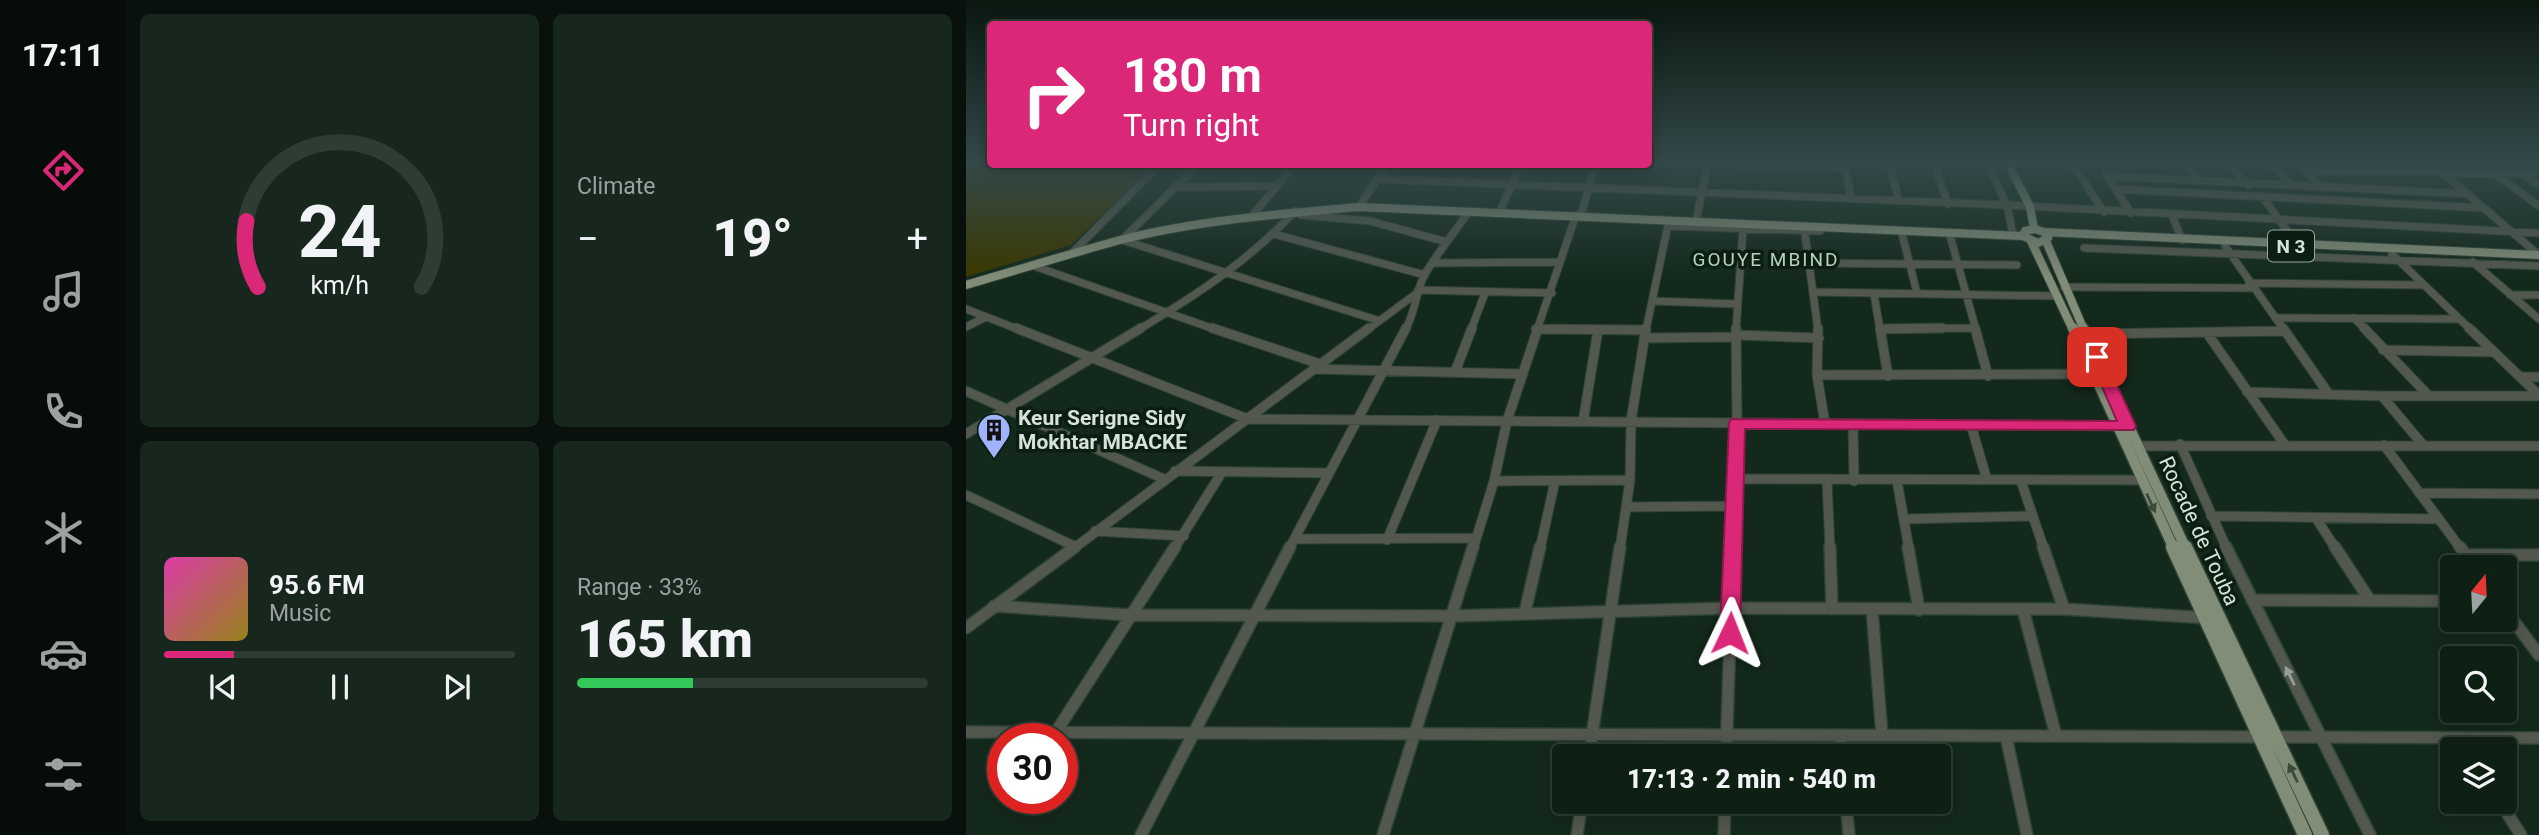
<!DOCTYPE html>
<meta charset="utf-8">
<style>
:root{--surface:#0e1f14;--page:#17271d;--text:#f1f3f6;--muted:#9ba2a0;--line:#2e3d34;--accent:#db2777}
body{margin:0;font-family:Roboto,sans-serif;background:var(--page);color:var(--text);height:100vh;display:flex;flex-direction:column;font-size:26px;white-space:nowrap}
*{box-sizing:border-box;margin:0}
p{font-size:23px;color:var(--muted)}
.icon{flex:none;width:38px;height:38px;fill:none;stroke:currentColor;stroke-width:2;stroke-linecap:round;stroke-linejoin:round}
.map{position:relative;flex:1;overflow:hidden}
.drawer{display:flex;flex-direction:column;gap:14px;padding:14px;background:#08110b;width:840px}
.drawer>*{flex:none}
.banner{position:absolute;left:21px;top:21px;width:665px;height:147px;border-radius:7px;box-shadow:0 4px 18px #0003,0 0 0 2px var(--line);background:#db2777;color:#fff;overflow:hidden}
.needle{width:46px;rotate:18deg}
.buttons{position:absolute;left:1474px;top:555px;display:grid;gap:14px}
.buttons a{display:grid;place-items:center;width:77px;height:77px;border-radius:7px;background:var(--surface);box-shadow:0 4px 18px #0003,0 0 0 2px var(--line);font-size:35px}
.speed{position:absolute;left:21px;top:723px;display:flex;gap:14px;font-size:35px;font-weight:700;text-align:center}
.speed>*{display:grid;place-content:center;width:91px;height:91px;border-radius:50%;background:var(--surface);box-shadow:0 4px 18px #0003,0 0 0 2px var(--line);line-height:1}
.speed .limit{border:10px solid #d22;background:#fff;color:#111}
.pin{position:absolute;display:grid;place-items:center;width:60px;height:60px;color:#fff;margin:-30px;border-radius:14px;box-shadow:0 4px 10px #0006}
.me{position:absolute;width:77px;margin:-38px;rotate:2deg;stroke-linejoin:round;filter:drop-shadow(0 0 5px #0008)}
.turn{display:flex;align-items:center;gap:24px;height:147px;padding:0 21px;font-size:32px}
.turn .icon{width:91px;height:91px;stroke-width:2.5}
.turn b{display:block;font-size:49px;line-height:60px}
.big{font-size:52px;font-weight:800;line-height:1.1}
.drawer .card{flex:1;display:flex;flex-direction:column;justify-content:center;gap:10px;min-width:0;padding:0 24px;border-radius:10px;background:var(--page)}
.drawer .dial{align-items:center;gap:0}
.dial svg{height:182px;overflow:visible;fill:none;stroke:var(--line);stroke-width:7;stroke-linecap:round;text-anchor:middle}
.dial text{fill:var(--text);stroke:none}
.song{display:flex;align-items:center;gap:21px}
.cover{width:84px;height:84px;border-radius:10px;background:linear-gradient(135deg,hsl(320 70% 55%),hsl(50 70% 35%))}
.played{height:7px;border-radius:4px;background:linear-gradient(90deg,var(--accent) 20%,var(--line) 20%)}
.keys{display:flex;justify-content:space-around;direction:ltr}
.heat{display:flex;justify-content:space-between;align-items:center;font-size:38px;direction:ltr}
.charge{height:10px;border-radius:5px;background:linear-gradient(90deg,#34c759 33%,var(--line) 0)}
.drawer .tiles{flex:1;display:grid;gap:14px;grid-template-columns:repeat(2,1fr)}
.trip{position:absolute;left:586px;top:744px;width:399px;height:70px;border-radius:7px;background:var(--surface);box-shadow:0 4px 18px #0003,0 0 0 2px var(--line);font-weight:800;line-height:70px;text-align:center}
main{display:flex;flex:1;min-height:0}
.tab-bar{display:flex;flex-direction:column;width:126px;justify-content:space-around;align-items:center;background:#060c08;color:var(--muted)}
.tab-bar .icon{width:49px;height:49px}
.tab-bar .active{color:var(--accent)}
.tab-bar b{font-size:32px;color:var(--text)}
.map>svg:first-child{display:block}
</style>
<main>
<nav class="tab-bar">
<b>17:11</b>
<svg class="icon active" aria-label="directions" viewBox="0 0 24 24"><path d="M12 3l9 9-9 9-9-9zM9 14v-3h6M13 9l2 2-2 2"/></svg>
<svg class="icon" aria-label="music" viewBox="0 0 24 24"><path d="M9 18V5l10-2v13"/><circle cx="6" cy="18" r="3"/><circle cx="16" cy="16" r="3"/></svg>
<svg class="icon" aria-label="phone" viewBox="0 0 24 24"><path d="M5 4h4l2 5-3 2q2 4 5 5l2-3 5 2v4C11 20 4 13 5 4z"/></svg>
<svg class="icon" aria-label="climate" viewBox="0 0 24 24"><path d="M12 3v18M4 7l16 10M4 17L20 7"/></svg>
<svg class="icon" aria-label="car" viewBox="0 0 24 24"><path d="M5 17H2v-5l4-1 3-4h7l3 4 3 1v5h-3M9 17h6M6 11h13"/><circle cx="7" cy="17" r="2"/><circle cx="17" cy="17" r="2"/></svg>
<svg class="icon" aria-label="filters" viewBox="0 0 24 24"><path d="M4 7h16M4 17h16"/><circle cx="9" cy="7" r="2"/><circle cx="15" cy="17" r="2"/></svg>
</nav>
<section class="drawer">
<div class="tiles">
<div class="card dial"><svg viewBox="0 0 100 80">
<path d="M14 69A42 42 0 1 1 86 69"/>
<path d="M14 69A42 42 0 0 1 9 40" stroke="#db2777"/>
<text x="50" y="56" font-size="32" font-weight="700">24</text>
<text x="50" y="72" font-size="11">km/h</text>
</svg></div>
<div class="card"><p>Climate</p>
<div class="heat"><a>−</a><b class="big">19°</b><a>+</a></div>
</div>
<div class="card">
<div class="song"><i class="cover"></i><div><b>95.6 FM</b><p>Music</p></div></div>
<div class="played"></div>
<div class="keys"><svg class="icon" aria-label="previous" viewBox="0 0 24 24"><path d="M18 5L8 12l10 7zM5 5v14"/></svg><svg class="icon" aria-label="pause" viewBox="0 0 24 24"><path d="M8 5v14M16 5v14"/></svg><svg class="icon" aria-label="next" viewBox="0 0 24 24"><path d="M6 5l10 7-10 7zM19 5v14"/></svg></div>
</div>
<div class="card"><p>Range · 33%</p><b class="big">165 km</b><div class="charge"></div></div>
</div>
</section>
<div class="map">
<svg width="1573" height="835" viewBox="0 0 1573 835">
<rect width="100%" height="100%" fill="#13291b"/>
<!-- green -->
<path fill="#3b3800" d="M0,163l24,1 164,1 -83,80 -105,32z"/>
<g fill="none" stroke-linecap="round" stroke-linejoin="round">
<defs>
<path id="minor-far2" d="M748,163l131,5
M923,163l10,38
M968,163l14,41
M1021,163l20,42 6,30
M1106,163l32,49
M1219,163l14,18
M1263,163l19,22
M1304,163l23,23
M1332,163l24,25
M1465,163l108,92
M1131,164l63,-1
M879,165l6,34
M1340,171h135
M1139,173l26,40
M1528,173l45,33
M1479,174l94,-1
M1557,174l16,11
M1142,176l361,18
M412,179l629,26 532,28
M210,187l101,-1
M1149,189l369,19
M1296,196l36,50
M393,207l28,-43
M534,211l21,-47
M335,215l69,6 77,21
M615,215l15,-51
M1206,215l10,25
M286,216l43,-52
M730,221l12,-58
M702,226l152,5
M838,226l14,104
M983,232l27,98
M308,234l151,41
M936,234l15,59
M156,240l255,80
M156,240l77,-76
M1259,246l59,84
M1118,248l455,18
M105,254l89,-90
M1426,254l79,76
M1507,262l66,57
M469,263l125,-1
M842,263l209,2
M65,265l186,65
M1283,283l174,2
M1098,287l189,1
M452,290l134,3
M848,292l242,4
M908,294l6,36
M1544,295h29
M686,301l84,3
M0,309l54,21
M1309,318l182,1
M1388,318l12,12
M0,327l20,-10
M570,329l110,1
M914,329l93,-1
M172,330c57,-34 112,-70 157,-119
M401,330l50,-37
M439,330c11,-18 10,-38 20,-56 13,-22 30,-42 44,-63
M505,330l14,-37
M571,330l39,-115
M680,330l23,-110
M770,330l7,-102"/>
<path id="minor-far1" d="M50,328l232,91 875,7
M246,328l108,36
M852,328l-1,47 8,49
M914,328l8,48
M1009,328l13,48
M1317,328l45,65
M1398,328l65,68
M1503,328l70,67
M570,329l110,1
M914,329l62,-1
M1241,333l78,112
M1120,334l197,-3
M769,335l84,3
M678,338l92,-1
M1417,350l110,2
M348,369l209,5
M489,372l17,-44
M851,375l275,-1
M1554,377h19
M0,391l198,88
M1281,392l135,4h157
M1416,396l41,49
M617,422l15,-92
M887,424l1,57
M1005,425l16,55
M0,434l175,-106
M1214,444l47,105
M1418,445l77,104
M1172,446h401
M209,471l154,2
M767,479l408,1
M528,481l136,-1
M861,481l3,68
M931,481l12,68
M1055,481l23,68
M1453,493l120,1
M0,495l108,51
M660,507l106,-1
M1245,516l228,3
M1350,518l20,31
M938,519l128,-3
M129,531l89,5
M329,539l179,-1
M421,540l50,-120
M107,549l296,-221
M208,549l48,-77
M323,549l117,-221
M507,549l21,-68 13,-60 31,-93
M574,549l15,-68
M654,549l10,-69 1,-59 15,-93
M767,549l4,-126 -1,-95"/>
<path id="minor" d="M864,547l2,62
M942,547l11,63
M1077,547l21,62
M1260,547l144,288
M1369,547l34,52
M1494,547l15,20
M1501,555h72
M1286,600l200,1
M28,606l135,9 323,1 279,-8 333,1 145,9
M1538,608l35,47
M1057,609l33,127
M906,610l10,125
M559,612l15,-65
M0,628l109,-81
M0,732l1573,6
M90,732l119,-185
M874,735l2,21
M1040,736l21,99
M623,756l31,-209
M760,756l7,-209
M880,802l3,33
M1534,802l21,33
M175,835l149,-288
M417,835l90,-288
M611,835l5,-33
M758,835l1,-33"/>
<path id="major-far2" d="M1042,163l22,44 4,22
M1069,229l9,3 4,6 -10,5 -15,-7 2,-5z
M1078,232l495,23
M1065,241l42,89
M1080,241l38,89
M0,285c51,-15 103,-31 154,-45 78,-20 159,-26 239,-33l664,29"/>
<path id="major-far1" d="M1107,328l101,221
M1117,328l103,221"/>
<path id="major" d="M1207,547l132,288
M1219,547l137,288"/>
</defs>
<!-- minor-far2 casing -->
<use href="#minor-far2" stroke="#2e4336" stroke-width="9"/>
<!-- minor-far1 casing -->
<use href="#minor-far1" stroke="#2e4336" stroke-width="11"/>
<!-- minor casing -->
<use href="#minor" stroke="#2e4336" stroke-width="14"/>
<!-- major-far2 casing -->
<use href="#major-far2" stroke="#2e4336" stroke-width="10"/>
<!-- major-far1 casing -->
<use href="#major-far1" stroke="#2e4336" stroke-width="13"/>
<!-- major casing -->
<use href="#major" stroke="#2e4336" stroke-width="17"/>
<!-- minor-far2 -->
<use href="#minor-far2" stroke="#53584e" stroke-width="7"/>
<!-- minor-far1 -->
<use href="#minor-far1" stroke="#53584e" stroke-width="9"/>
<!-- minor -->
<use href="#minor" stroke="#53584e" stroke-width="11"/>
<!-- major-far2 -->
<use href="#major-far2" stroke="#828d78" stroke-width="8"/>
<!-- major-far1 -->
<use href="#major-far1" stroke="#828d78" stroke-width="10"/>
<!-- major -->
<use href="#major" stroke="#828d78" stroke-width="14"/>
</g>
<!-- one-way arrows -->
<defs><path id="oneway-solid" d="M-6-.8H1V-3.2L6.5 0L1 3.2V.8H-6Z" transform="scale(1.75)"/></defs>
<g fill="#3a4b3a">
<use href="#oneway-solid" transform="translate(1185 503) rotate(65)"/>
<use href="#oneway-solid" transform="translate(1327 773) rotate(-116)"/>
</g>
<use fill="#949e94" href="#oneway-solid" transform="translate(1324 676) rotate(-116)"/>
<!-- sky -->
<linearGradient id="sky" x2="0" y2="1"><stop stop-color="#0a170f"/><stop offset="0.58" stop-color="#33494a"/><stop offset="1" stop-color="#33494a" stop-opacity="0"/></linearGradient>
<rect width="1573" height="280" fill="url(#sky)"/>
<!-- route -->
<path fill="#db2777" stroke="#8e194d" stroke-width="2" d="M1131,352l7,5 32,69 -2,4 -389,-1 -5,204 -3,6 -7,3 -7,-3 -3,-6 9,-210 2,-4 386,2 -28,-64z"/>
<!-- icons -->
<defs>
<symbol id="building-pin" viewBox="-11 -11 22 30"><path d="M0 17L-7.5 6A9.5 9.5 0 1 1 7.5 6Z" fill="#a1b3fd" stroke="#0a1f11"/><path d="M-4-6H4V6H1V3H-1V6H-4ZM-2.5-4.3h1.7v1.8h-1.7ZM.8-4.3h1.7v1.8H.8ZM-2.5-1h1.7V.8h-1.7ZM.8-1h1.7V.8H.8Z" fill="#111"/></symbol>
</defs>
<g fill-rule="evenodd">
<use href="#building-pin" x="9" y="411" width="38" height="52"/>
</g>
<g text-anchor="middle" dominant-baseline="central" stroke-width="7" stroke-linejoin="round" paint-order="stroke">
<!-- shield labels -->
<rect fill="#0a1f11" stroke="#99a89d" stroke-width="2" x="1302" y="230.5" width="46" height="31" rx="5"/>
<g font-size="19" font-weight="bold" fill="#d6e3d9">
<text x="1325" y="246">N 3</text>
</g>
<!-- far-neighbourhood labels -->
<g font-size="19" letter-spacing="2" fill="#b7d1be" stroke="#0a1f11">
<text x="800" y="259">GOUYE MBIND</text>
</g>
<!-- poi labels -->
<g font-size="21" font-weight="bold" fill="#d6e3d9" stroke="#0a1f11" text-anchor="start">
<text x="52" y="418">Keur Serigne Sidy<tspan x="52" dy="24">Mokhtar MBACKE</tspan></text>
</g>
<!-- street labels -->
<g font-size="21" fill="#d6e3d9" stroke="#0a1f11">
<text transform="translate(1233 531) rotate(65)">Rocade de Touba</text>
</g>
</g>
</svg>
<div class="buttons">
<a><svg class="needle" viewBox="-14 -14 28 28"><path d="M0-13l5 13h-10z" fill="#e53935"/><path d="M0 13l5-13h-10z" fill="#9ba2a0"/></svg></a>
<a><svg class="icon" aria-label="search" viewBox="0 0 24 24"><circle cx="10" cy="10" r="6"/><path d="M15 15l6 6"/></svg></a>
<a><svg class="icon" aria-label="layers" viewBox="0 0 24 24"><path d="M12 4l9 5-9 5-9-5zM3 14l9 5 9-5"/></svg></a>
</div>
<div class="speed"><div class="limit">30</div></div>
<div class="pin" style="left:1131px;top:357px;background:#d93025"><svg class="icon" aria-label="arrive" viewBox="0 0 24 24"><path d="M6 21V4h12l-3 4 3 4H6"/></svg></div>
<svg class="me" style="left:764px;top:633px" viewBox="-20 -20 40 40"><path d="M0-17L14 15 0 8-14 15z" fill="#db2777" stroke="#fff" stroke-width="4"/></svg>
<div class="trip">17:13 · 2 min · 540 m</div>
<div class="banner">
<div class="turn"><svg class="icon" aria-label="right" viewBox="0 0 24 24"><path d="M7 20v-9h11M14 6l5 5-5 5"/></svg><div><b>180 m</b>Turn right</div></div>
</div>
</div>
</main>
